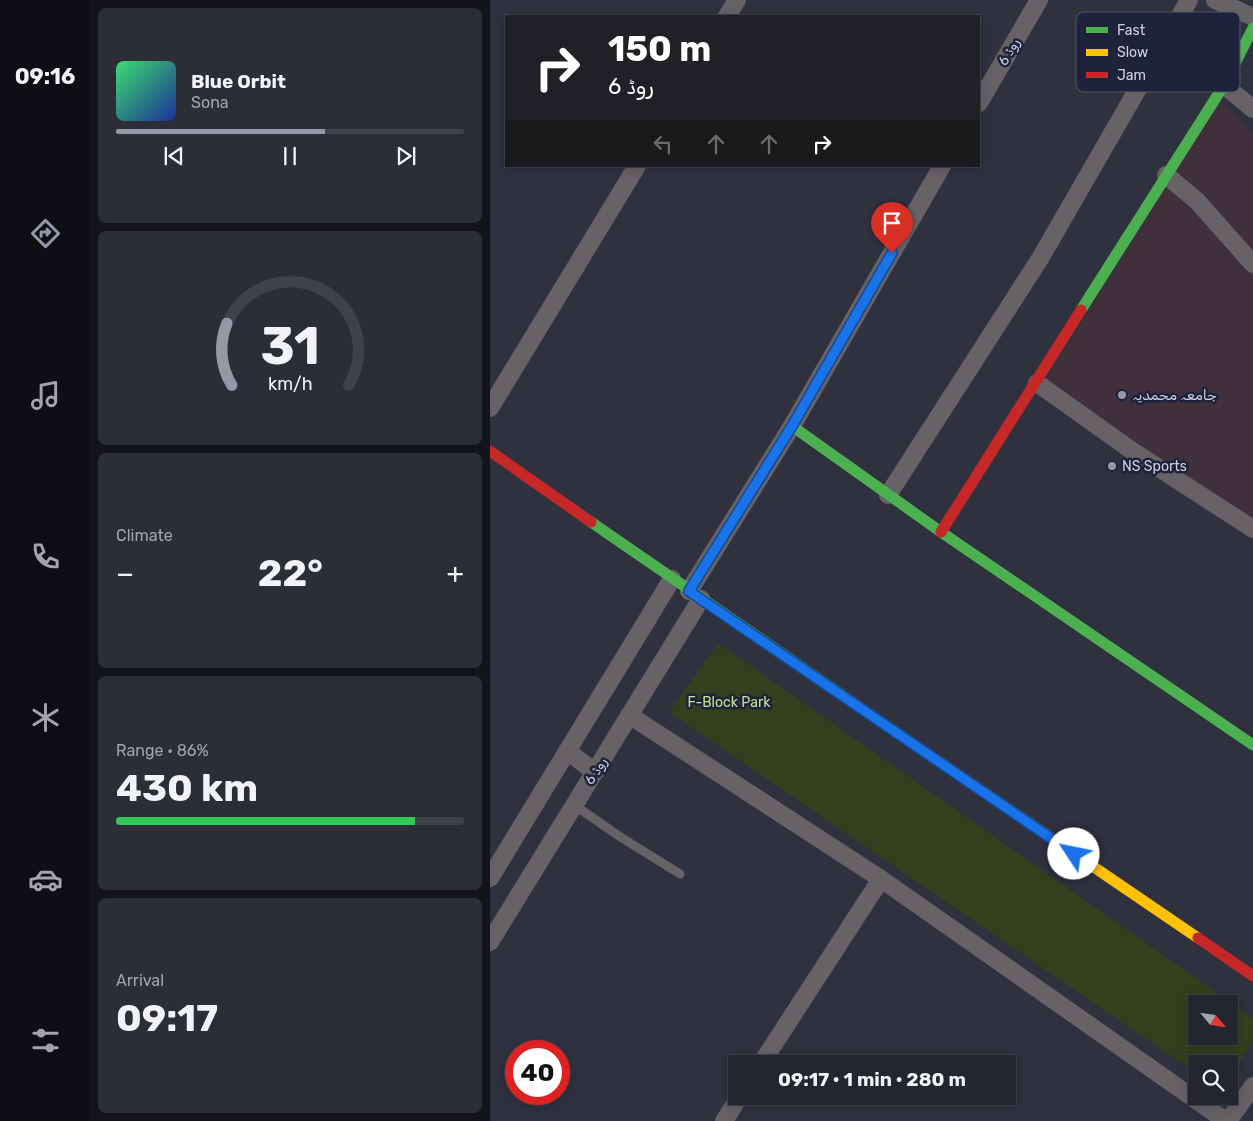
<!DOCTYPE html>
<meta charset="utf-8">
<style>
:root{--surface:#23252f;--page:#2b2d37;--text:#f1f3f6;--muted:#a3a5aa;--line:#40424b;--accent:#9698a8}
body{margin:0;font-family:Rubik,"Noto Naskh Arabic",sans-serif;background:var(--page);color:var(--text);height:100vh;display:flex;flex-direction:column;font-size:19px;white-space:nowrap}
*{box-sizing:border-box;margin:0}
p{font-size:16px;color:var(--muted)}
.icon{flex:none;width:28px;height:28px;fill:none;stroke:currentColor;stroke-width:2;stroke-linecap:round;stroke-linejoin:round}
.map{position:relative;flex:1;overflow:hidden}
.drawer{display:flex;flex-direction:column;gap:8px;padding:8px;background:#13141a;width:400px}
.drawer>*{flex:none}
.guide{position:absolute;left:15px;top:15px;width:475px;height:152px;border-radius:0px;box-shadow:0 2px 12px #0003,0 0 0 1px var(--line);background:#202124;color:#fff;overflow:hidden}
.needle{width:32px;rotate:119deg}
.fabs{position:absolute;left:698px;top:995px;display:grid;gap:10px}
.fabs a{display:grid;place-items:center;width:50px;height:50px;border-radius:0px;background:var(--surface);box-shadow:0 2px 12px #0003,0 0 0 1px var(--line);font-size:25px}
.speed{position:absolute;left:15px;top:1040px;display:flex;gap:10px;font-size:25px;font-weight:700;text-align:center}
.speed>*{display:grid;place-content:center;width:65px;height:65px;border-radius:50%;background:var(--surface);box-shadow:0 2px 12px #0003,0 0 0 1px var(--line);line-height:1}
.speed .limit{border:8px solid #d22;background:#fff;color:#111}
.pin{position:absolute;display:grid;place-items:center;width:42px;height:42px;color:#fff;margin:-51px -21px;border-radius:50% 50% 50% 0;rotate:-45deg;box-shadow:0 0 5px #0007}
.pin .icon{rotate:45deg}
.me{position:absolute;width:55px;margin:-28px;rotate:304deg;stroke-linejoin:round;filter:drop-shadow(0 0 4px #0008)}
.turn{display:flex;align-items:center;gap:18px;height:105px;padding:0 20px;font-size:22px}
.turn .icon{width:65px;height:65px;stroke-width:2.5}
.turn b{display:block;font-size:35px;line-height:42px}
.lanes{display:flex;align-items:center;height:48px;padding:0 20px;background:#0003;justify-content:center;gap:25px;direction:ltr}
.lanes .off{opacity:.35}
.big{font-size:38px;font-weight:700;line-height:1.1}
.drawer .tile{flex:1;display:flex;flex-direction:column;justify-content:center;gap:8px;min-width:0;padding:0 18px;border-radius:8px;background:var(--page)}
.drawer .dial{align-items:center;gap:0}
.dial svg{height:130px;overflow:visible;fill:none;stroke:var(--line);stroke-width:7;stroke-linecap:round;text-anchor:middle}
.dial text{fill:var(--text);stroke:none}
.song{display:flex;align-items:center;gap:15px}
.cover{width:60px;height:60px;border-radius:8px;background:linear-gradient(135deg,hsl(140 70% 55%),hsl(230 70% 35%))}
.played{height:5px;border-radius:2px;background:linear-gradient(90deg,var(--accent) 60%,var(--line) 60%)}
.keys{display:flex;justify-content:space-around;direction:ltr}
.heat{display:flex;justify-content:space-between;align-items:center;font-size:28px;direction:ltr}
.charge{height:8px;border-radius:4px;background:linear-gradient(90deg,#34c759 86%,var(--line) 0)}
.trip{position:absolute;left:238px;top:1055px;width:288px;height:50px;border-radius:0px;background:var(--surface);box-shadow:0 2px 12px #0003,0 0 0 1px var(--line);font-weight:700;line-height:50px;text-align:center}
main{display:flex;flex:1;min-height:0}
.menu{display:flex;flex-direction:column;width:90px;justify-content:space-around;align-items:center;background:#0e0f13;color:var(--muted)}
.menu .icon{width:35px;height:35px}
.menu .selected{color:var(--accent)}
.menu b{font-size:22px;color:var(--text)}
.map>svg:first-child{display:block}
</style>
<main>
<nav class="menu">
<b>09:16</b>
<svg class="icon selected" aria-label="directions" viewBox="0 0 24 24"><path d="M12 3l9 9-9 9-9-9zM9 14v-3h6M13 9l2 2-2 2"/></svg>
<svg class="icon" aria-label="music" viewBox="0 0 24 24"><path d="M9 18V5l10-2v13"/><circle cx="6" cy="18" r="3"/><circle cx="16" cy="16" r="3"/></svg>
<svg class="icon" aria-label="phone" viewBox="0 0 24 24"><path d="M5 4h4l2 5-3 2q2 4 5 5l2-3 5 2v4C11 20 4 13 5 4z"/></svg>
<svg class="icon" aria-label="climate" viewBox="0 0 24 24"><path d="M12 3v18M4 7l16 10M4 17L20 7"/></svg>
<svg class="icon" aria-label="car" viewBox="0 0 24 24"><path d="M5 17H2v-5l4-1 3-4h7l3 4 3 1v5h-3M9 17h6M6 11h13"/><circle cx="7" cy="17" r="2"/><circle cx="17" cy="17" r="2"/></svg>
<svg class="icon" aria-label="filters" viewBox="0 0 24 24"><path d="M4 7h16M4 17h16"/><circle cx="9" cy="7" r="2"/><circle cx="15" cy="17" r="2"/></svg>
</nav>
<section class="drawer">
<div class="tile">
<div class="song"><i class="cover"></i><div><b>Blue Orbit</b><p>Sona</p></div></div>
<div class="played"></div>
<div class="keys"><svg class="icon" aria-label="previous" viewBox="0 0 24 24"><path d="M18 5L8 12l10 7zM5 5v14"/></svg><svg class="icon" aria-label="pause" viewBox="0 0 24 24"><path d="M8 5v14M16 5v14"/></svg><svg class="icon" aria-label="next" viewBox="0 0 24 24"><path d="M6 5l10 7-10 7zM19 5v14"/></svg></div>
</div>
<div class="tile dial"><svg viewBox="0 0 100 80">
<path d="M14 69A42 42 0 1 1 86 69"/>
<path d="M14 69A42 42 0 0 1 11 31" stroke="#9698a8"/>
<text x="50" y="56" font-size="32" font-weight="700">31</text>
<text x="50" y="72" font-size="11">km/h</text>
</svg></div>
<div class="tile"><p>Climate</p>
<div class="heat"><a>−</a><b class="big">22°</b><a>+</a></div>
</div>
<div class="tile"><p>Range · 86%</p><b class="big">430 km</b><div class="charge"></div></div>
<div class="tile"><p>Arrival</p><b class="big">09:17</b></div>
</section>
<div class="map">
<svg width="763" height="1121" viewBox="0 0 763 1121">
<rect width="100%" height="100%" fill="#2f313f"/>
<!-- commercial -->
<path fill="#3f303c" d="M730,99l33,34v402l-208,-153z"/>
<!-- green -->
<path fill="#333f1d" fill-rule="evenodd" d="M228,643l535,375v21l-24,44v-19h-33v9l-527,-361zM706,1004h33v32h-33z"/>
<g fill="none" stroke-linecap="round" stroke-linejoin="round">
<!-- lane -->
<path stroke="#666266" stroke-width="9" d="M84,805l45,31 61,38"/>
<!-- street -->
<path stroke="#666266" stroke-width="18" d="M725,0l38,17
M237,16l10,-16
M734,85l29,24
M489,103l60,-103
M676,175l31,26 56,63
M547,383l94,67 122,79
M0,408l147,-242
M398,495l153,-238 148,-257
M199,591l103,-165 150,-260
M139,715l252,164 -120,185
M77,751l28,21
M0,878l182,-299
M391,879l345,242
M0,942l211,-343
M234,1121l16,-25
M738,1121l25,-35"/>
<!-- fast -->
<path stroke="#4caf50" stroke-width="11" d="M591,310l143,-225 29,-57
M302,426l149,106 312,213
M101,522l331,228"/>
<!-- slow -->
<path stroke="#ffc107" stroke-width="11" d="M432,750l276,188"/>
<!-- jam -->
<path stroke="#c62828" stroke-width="11" d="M0,451l101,71
M451,532l140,-222
M708,938l55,38"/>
</g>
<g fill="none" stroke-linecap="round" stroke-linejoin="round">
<defs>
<path id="route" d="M402,253l-100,173 -103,165 385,263"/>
</defs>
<!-- route casing -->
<use href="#route" stroke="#114b97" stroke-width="12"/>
<!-- route -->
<use href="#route" stroke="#1a73e8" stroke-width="9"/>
</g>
<!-- markers -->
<g fill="#9698a8" stroke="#1f223b" stroke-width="2">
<circle cx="632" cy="395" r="5"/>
<circle cx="622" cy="466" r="5"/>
</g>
<g text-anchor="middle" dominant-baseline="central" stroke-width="5" stroke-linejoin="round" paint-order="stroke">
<!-- street labels -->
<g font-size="14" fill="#cdd0e1" stroke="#1f223b">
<text transform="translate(519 52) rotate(-60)">روڈ 6</text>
<text transform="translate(106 771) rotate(-58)">روڈ 6</text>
</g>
<!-- poi labels -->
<g font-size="14" fill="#cdd0e1" stroke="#1f223b" text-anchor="start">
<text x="642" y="395">جامعہ محمدیہ</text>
<text x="632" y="466">NS Sports</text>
</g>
<!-- park labels -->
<g font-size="14" fill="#c4e093" stroke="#1f223b">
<text x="239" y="702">F-Block Park</text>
</g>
</g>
<!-- legend -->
<rect x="586" y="12" width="164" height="80" rx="8" fill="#1f223b" stroke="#53566d" stroke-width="1"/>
<rect x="596" y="27" width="22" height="6" fill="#4caf50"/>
<rect x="596" y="49" width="22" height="7" fill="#ffc107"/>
<rect x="596" y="72" width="22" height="6" fill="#c62828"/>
<g font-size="14" fill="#cdd0e1">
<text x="627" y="35">Fast</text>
<text x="627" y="57">Slow</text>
<text x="627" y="80">Jam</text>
</g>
</svg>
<div class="fabs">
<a><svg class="needle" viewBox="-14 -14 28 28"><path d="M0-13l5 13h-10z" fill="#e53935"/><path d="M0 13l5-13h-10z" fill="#a3a5aa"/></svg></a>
<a><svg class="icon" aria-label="search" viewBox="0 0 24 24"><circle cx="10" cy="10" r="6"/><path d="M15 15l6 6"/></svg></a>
</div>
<div class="speed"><div class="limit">40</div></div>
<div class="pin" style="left:402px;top:253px;background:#d93025"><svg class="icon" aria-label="arrive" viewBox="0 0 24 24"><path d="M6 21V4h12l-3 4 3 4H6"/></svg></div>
<svg class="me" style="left:584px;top:854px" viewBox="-20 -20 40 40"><circle r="19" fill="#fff"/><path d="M0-13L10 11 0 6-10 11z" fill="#1a73e8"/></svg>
<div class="trip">09:17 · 1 min · 280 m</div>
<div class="guide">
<div class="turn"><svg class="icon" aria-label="right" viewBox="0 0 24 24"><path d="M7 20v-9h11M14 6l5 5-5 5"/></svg><div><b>150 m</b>روڈ 6</div></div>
<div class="lanes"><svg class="icon off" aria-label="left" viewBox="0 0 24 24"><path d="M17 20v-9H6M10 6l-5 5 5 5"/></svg><svg class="icon off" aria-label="ahead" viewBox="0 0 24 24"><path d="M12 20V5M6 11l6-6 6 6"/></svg><svg class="icon off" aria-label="ahead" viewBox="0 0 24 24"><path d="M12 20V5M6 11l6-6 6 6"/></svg><svg class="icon" aria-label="right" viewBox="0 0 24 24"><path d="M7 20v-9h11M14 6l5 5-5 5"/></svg></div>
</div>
</div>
</main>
